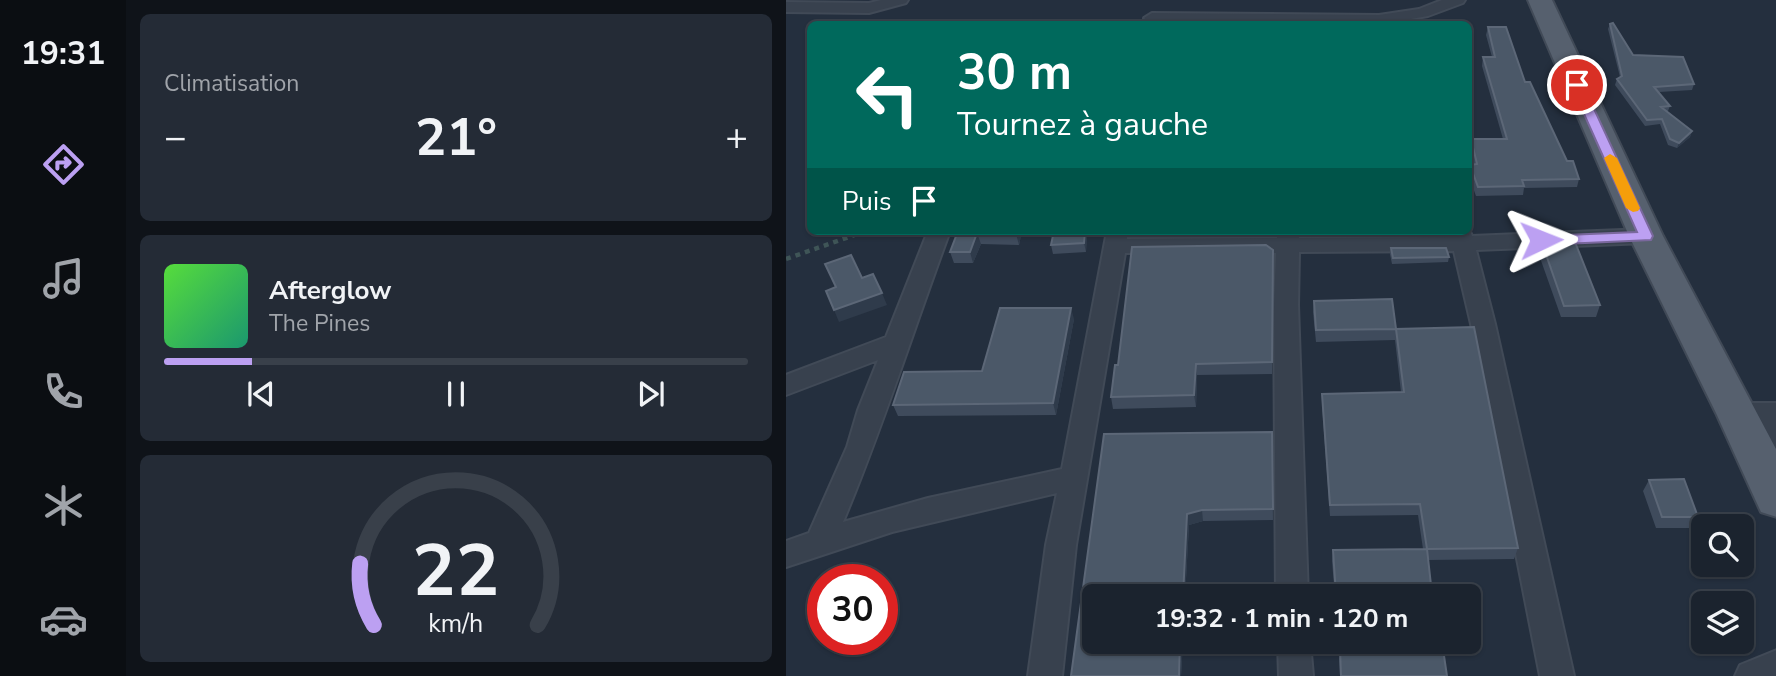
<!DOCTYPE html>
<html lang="fr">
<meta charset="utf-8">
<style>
:root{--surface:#1b232e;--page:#242b36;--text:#f1f3f6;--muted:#a0a4aa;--line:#39404a;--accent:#bca0f2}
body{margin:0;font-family:"Nunito Sans",sans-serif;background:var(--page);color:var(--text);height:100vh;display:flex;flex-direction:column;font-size:26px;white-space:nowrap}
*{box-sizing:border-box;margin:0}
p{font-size:23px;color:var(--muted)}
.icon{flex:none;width:38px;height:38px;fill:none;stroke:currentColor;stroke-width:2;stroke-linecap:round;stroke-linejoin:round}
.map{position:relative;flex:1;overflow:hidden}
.sheet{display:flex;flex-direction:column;gap:14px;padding:14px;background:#0f1319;width:660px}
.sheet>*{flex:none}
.hud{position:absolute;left:21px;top:21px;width:665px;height:214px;border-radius:10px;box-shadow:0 2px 5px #0004,0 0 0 2px var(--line);background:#00695c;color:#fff;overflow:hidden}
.fabs{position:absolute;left:905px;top:514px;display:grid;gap:14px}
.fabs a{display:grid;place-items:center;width:63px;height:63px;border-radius:10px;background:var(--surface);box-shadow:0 2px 5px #0004,0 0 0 2px var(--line);font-size:35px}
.speed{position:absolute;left:21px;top:564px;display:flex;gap:14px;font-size:35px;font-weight:700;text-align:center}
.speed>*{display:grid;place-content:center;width:91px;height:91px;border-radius:50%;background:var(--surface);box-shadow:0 2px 5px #0004,0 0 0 2px var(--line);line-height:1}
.speed .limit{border:10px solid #d22;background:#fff;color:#111}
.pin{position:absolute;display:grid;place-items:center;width:60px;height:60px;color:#fff;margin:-30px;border:4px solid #fff;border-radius:50%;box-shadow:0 2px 7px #0007}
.me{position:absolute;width:77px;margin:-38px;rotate:88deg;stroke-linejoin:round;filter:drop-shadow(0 0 5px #0008)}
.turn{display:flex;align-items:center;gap:24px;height:147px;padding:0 35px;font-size:32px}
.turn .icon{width:91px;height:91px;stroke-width:2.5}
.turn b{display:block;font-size:49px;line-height:60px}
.then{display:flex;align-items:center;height:66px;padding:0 35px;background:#0003;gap:14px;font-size:26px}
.big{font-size:52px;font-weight:700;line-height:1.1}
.sheet .widget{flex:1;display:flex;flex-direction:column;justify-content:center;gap:10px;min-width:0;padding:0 24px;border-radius:10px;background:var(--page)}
.sheet .dial{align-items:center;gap:0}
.dial svg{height:182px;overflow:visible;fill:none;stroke:var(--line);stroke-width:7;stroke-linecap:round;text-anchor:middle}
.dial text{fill:var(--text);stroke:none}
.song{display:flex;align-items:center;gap:21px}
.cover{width:84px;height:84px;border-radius:10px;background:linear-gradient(135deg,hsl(110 70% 55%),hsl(160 70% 35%))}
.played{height:7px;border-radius:4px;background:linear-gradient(90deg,var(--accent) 15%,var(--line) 15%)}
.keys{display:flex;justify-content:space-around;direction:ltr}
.heat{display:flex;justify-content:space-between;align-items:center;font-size:38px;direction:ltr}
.trip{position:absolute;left:296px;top:584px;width:399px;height:70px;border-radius:10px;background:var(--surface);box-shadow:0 2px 5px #0004,0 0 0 2px var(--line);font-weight:700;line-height:70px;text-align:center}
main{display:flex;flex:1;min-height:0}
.dock{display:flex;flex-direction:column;width:126px;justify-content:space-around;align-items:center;background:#0b0e12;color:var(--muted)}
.dock .icon{width:49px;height:49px}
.dock .selected{color:var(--accent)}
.dock b{font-size:32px;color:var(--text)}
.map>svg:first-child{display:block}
</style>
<main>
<nav class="dock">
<b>19:31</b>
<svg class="icon selected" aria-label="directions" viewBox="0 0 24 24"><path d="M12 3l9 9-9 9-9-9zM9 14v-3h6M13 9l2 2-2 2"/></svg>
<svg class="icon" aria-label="music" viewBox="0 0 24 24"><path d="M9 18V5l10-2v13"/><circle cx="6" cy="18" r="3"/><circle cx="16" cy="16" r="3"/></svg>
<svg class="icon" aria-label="phone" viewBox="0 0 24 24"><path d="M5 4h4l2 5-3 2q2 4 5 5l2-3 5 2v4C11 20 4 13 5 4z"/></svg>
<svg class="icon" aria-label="climate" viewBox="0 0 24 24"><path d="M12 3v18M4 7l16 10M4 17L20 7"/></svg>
<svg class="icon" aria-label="car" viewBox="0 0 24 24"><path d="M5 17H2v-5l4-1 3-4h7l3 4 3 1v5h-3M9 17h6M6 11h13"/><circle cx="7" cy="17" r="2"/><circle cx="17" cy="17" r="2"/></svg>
</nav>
<section class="sheet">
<div class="widget"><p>Climatisation</p>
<div class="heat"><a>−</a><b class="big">21°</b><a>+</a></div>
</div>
<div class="widget">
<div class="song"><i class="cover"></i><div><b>Afterglow</b><p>The Pines</p></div></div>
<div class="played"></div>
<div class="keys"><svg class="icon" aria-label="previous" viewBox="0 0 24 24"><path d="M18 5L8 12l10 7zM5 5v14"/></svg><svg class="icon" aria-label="pause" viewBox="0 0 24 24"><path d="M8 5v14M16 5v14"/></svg><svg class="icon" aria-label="next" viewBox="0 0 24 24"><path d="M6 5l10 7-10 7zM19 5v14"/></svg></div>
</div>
<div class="widget dial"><svg viewBox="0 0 100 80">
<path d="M14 69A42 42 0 1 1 86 69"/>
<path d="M14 69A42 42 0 0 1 8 42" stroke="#bca0f2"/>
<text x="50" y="56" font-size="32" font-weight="700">22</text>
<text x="50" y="72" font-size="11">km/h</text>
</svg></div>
</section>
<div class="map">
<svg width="991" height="676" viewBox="0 0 991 676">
<rect width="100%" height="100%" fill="#242f3e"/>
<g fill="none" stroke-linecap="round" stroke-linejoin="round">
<defs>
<path id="minor" d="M95,0h27l-2,3 -37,10 -83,-1v-10l83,1z
M656,0h23l-2,3 -35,13 -46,8 -230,-1 -8,-5 8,-5 227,2 40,-6z
M682,227l4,9 174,-7 8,2 3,5 -3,5 -8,2 -170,7 19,74 79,352h-34l-69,-352 -17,-73 -155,1 -1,53 10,292h-32l-2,-292 2,-52h-151l-49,292 -14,131h-34l18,-131 11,-52 -165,39 -106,35v-26l23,-8 38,-86 11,-37 20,-50 -92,35v-20l100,-38 42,-106h22c-36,97 -67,196 -107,291l85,-24 134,-29 45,-238h20v8l150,-1v-7h22v7l152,-1 -2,-6h19z
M951,403h40v47l-10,-3 -12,-24 -27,-3 -4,-7 4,-7z
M492,642h32l3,34h-34z
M991,650v26h-42l5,-11z"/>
<path id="primary" d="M742,0h24l111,236 114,215v66l-16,-5 -6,-13 -39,-86 -87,-177z"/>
</defs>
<!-- minor casing -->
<use href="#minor" stroke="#414a57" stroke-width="4"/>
<!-- primary casing -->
<use href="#primary" stroke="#414a57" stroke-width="4"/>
<!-- path -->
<path stroke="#3f5557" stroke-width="4.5" stroke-dasharray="5 5" stroke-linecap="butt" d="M0,259l80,-28"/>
<!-- minor -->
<use href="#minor" fill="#38414e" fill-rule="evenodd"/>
<!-- primary -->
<use href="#primary" fill="#56606e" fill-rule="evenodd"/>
</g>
<!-- wall -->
<path fill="#3f4b5c" d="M824,24l23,31 61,29 -2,6 -33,2 11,14 -2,5h-1l25,20 -2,6 -13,11 -9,-3 -8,-21 -15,2 -30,-41 2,-6 3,-2 -12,-48z
M702,27l37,55 42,79 12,18 -2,8 -53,1 -1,7 -47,1 -8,-22 2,-9 3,-1 -4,-16 2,-9h32l-21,-73 1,-9h9l-6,-22z
M172,231h64l-3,14 -38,-1 -8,19h-19l-4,-11z
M301,231l-1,21 -33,2 -2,-9z
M600,231h55l-1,3 -54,1z
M756,243l58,62 -4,12h-35l-22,-62z
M605,248l58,9 -1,5 -56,2 -2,-10z
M487,250l-1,124 -75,1 -1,32 -83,2 -2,-12 7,-32z
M528,301l82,28 122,219 -4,11 -86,1 4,34 -1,3h-96l-3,-36 1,-11 90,-1 -5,-34 -88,1 -8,-111v-11l79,-2 -6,-52 -79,2 -3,-30z
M288,319l-18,96 -158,1 -5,-11 89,-34z
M486,432l1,88 -70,1 -14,4 -4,72h-91v45h89l-2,34h-110l33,-242z
M863,480l49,37 -6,11h-36l-13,-37z
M554,648l107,28h-107l-1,-17z"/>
<!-- shaded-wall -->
<path fill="#2f3b4b" d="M906,131l-2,6 -13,11 2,-5z
M231,231h5l-3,14 -3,-11z
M299,231h2l-1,21 -2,-9z
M191,233l4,11 -8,19 -3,-11z
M96,293l5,12 -48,17 -5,-12z
M285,308l3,11 -18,96 -3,-12z
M410,364l1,11 -1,32 -2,-12z
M416,510l1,11 -14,4 -4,72h-2l4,-83z
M394,642h3l-2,34h-2z"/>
<!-- building -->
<path fill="#4b5868" stroke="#5c6777" stroke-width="2" d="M565,20h20l1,4h-20z
M827,23l20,32 50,2 11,27 -40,3 16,19 -9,1 31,24 -13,12 -9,-4 -8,-20 -15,1 -30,-41 5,-3 -12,-52z
M702,27h18l19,55h5l37,79h6l6,18 -57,1 2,6 -46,1 -8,-22 7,-1 -6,-25h36l-24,-82h12z
M172,231h59l-1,3 -39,-1 -7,19h-20z
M268,231h31l-1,12 -33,2z
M789,242l25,63 -36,1 -22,-63z
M480,245l7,5 -1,112 -76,2 -2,31 -83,2 4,-32h3l14,-118z
M605,248h55l3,9 -56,1z
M65,255l11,23 11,-4 9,19 -48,17 -8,-19 10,-4 -11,-23z
M606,299l4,30 -80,1 -2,-29z
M214,308h71l-18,95 -160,2 11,-33 78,-1z
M688,327l44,221 -91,1 -7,-45 -90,1 -8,-111 82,-2 -8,-63z
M486,432l1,77 -71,1 -15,4 -4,83h-89v45h86l-1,34h-108l33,-242z
M898,479l14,38h-36l-13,-37z
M641,549l5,45 -96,1 -3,-45z
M554,648l103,1 4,27h-106z"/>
<!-- route -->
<path fill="#bca0f2" stroke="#7a689d" stroke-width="2" d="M787,82l10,3 70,151 -2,4 -110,5 -7,-5 7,-4 96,-4 -66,-147z"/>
<!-- slow -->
<path fill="#f59e0b" d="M824,154l7,4 23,50 -2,3 -5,1 -7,-4 -22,-50z"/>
</svg>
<div class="fabs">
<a><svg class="icon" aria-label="search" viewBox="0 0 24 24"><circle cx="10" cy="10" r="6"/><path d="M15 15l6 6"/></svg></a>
<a><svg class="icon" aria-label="layers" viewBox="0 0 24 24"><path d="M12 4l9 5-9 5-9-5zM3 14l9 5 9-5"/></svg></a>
</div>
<div class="speed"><div class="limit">30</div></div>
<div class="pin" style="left:791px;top:85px;background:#d93025"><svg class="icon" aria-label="arrive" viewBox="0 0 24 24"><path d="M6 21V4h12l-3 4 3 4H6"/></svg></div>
<svg class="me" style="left:755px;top:240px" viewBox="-20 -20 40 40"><path d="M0-17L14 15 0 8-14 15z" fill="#bca0f2" stroke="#fff" stroke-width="4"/></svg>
<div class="trip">19:32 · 1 min · 120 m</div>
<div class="hud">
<div class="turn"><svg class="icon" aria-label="left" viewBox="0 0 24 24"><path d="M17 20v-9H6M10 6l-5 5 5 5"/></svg><div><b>30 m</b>Tournez à gauche</div></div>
<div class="then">Puis<svg class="icon" aria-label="arrive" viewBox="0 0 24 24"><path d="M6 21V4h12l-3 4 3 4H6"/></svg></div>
</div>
</div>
</main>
